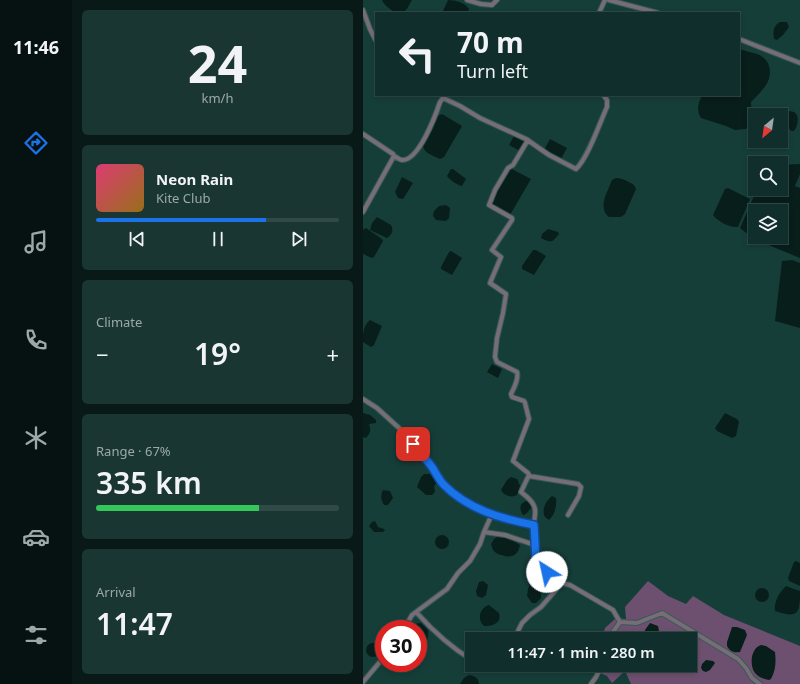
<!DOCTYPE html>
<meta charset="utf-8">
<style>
:root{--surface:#102e2b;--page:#193633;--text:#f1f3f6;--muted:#9ca8a9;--line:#304a47;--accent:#1a73e8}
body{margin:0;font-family:"Noto Sans",sans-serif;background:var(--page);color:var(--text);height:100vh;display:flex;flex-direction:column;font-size:15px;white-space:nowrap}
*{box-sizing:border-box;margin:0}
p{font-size:13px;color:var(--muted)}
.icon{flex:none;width:22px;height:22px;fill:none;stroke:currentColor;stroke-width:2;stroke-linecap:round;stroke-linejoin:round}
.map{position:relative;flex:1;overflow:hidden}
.drawer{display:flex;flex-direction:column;gap:10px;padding:10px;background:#091918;width:291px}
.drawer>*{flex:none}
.top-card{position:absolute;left:12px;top:12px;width:365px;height:84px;border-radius:0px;box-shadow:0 2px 6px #0003,0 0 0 1px var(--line);background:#102e2b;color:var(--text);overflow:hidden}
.needle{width:26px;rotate:209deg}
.fabs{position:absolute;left:385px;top:108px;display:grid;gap:8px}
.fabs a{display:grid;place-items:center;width:40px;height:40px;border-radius:0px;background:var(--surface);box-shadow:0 2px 6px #0003,0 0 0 1px var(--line);font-size:20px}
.speed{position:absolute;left:12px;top:620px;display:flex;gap:8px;font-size:20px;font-weight:700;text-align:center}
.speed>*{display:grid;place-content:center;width:52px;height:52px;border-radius:50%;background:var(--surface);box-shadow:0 2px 6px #0003,0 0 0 1px var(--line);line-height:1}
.speed .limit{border:6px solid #d22;background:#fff;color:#111}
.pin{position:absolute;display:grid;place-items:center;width:34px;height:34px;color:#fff;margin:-17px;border-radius:8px;box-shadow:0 2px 6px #0006}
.me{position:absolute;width:44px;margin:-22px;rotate:325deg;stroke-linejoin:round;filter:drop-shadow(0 0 3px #0008)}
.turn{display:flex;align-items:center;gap:14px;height:84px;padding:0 16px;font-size:18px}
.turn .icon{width:52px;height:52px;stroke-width:2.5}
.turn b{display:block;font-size:28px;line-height:34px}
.big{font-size:30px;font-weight:600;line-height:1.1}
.drawer .tile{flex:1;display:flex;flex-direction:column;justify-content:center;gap:6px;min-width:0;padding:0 14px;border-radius:6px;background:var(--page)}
.drawer .dial{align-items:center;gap:0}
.dial b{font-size:52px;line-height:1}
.song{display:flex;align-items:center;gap:12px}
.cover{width:48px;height:48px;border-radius:6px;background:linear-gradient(135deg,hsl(340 70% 55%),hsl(40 70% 35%))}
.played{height:4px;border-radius:2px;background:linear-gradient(90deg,var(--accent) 70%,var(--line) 70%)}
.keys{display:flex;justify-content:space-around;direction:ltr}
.heat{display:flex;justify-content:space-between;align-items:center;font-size:22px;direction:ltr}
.charge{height:6px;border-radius:3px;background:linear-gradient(90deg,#34c759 67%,var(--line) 0)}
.trip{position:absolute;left:102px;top:632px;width:232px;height:40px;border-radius:0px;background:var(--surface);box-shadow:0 2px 6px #0003,0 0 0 1px var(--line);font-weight:600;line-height:40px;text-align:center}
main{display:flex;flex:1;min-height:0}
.menu{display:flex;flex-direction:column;width:72px;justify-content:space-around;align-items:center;background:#061211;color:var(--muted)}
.menu .icon{width:28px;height:28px}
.menu .on{color:var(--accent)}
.menu b{font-size:18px;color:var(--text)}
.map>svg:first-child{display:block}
</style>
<main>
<nav class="menu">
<b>11:46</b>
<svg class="icon on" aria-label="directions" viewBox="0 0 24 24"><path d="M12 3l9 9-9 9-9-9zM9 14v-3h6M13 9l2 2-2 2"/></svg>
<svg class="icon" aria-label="music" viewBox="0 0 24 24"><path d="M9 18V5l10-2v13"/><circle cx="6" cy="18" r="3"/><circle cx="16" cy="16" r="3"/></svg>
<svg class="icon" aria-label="phone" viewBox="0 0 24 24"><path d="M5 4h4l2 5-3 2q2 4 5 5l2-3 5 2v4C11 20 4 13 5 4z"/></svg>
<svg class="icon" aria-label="climate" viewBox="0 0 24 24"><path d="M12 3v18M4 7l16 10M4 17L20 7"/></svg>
<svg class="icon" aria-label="car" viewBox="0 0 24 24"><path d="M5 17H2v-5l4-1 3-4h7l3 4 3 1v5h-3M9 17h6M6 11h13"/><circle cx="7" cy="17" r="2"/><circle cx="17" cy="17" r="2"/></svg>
<svg class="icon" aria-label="filters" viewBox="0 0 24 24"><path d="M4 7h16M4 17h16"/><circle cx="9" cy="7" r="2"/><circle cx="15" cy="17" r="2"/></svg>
</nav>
<section class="drawer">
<div class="tile dial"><b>24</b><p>km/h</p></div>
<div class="tile">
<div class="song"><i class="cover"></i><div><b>Neon Rain</b><p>Kite Club</p></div></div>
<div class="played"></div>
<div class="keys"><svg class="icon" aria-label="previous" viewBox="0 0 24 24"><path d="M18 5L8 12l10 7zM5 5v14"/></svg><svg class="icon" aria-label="pause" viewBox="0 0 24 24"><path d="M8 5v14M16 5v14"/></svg><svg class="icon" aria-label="next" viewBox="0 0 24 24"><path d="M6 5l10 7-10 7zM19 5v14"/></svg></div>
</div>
<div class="tile"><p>Climate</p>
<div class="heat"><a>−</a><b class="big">19°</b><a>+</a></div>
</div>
<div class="tile"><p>Range · 67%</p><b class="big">335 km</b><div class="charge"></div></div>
<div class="tile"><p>Arrival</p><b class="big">11:47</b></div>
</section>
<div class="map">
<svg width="437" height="684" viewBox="0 0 437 684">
<rect width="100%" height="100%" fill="#163e39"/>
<!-- green -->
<path fill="#6d506f" d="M285,581l20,15 18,8 7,-8 31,19 76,31v38h-169l-6,-13 -13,12 -5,-7 -7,-3v-8h90v-26h-89l4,-11 11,-10 10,1 -1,-12z"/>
<!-- water -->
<path fill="#081e1b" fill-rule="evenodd" d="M19,0h30c-2,3 -4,8 -7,11 -6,7 -21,-5 -23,-11z
M85,0c7,0 18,3 21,9l-2,4h-25z
M417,22h7l2,5 -6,8 -6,5 -3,-1c-1,-7 -1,-13 6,-17z
M376,49c6,2 12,3 18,5 14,5 16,20 9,31 -4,6 -10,12 -15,17l1,18 -6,9 -11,1 -9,-4 -25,-8c-5,-8 -3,-14 1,-23h37z
M421,110c3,1 7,1 10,2 6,3 4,14 0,19h-3l-4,-5 -6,-4v-7h-4l3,-4z
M79,114l20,12 -18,31 -4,2c-6,-3 -17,-6 -17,-14l15,-29z
M151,136l11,6 -5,9 -11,-6z
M187,139l17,9 -6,11 -17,-9z
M437,164v10l-5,12 5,2v70l-46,-19 -14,-11 17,-39h24v-24zM392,211h26v26h-26z
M147,168l21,11 -21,36 -18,-9 -2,-3z
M88,169h2l13,10 -4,7c-5,-1 -12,-6 -15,-10z
M39,177l11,6 -10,16 -5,-1 -3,-6z
M253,178c7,0 13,4 18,7l2,4 -11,25 -4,3h-12c-12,-9 -1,-26 3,-37z
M365,188l22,11 -12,28c-8,1 -21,-6 -25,-12l12,-26z
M83,205l4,3 -1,10 -3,3 -10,-1 -3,-4 1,-5 5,-5z
M14,217l14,8c3,5 1,10 -4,13l-17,-8 2,-7z
M3,228l16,11 1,2 -9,16 -2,1 -9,-4v-24z
M185,229l10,3 1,2c-7,9 -8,9 -18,4l1,-4z
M170,250h3l10,6 -12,19 -12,-6v-3z
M88,251l11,7 -10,17 -11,-6v-2l8,-15z
M429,260l8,3v65l-25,-7 7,-60z
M7,320l12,6 -8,19 -3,2 -8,-5c0,-9 0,-16 7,-22z
M129,364l10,5 -4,9 -11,-6z
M0,413l7,2 6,5v3l-7,1c2,6 2,8 -3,14l-3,-1z
M362,413l12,6 2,3 -3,14 -4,2 -15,-7 -2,-3z
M61,474h6l6,4v6l-2,2 1,6 -3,3h-6l-9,-8 4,-10z
M148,477l6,2 3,7 -3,9c-5,3 -13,1 -16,-5l6,-10z
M20,490l7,1 3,7 -5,7h-4c-3,-5 -4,-9 -1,-15z
M189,496l4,2c1,7 -1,17 -7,22l-4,-3c-4,-7 1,-16 7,-21z
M165,501l3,2 1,4 -6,7 -3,1c-4,-6 -4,-13 5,-14z
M12,521l3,6 6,2 1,1 -2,2h-9l-5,-6 3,-4z
M72 542a7 7 0 1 1 14 0a7 7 0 1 1-14 0Z
M136,536l11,3 10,6c-2,10 -8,14 -18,10 -2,0 -7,-2 -9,-5 -1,-2 -1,-4 -2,-6l3,-5z
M433,561l4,2v23l-11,-5 -1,-3 6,-16z
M120,581l5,4 -2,10 -4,3 -5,-2 -1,-5 3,-9z
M168,582l5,1 5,8v7l-5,5h-4l-5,-7 1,-7z
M423,586l14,5c0,22 -1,28 -25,20 -1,-10 4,-18 11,-25z
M392 595a7 7 0 1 1 14 0a7 7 0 1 1-14 0Z
M126,605l10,8c3,10 -6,13 -15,13 -7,-6 -5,-18 5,-21z
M58,623l7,7c1,8 -2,15 -10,19v-20h-10l6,-5z
M287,623l8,3 1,5 -3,8h-12l1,-9z
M369,627h5l8,3 2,5 -7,17c-5,1 -10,0 -13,-6v-4z
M3 650a7 7 0 1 1 14 0a7 7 0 1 1-14 0Z
M398,645l5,1 9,6c1,10 1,18 -4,27l-2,1c-5,-1 -11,-3 -14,-7 -6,-8 -4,-25 6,-28z
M343,660l7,1 2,2 -5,7 -4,2 -3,-1 -2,-3 1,-4z
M106,675c6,1 10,3 10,9h-19l4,-6z"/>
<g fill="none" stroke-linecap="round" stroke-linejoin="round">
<defs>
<path id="street" d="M104,0l14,4 11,1 5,-5
M246,0l49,13
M0,10l7,19 6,12
M236,13l6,-13
M376,39l61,24
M0,134l30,20 1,2 -31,56
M165,140l-15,25 -5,3 -13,22 -6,15 23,13v2l-20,30 9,7 -11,26 16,11 -3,19 -6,25 -2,19 2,5 20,10c2,7 -3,16 -6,22l1,3 12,4 1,2 4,16 -16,42 15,12 1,2 -8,17c5,4 11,8 13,14 3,5 0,12 0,18 -1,7 0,27 2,34 3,13 23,17 26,25l8,2 43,25 7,12 -12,17
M31,156c2,1 6,4 8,4 17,1 34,-46 38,-58l3,-4 17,8 20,12 46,21 23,16 27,14c12,-11 24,-47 31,-62v-7l-4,-5
M0,399l14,9 22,20 33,40 12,17 17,14 13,8 18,7 42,11
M166,476l49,8 3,3 -2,9 -11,19
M121,532l21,3 30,10
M53,612c17,19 34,35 56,48
M257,622l17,1 25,-10 76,46 8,9 6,10 8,6
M41,629l8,-14 35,-26 11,-16 12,-12 10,-17 4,-12 8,-18
M151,639l8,-16 8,-8 11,-8 21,-24
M0,682l21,-25
M228,684l5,-7 6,-12"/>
</defs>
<!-- street casing -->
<use href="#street" stroke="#365a56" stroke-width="6"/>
<!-- street -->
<use href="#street" stroke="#776d77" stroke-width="4"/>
</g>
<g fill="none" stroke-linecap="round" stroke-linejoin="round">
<defs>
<path id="route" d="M50,444c6,7 13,15 19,23 4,6 7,13 12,18 24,24 57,34 90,40l2,35 11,12"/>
</defs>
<!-- route casing -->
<use href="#route" stroke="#114b97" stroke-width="10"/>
<!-- route -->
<use href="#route" stroke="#1a73e8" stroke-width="7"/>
</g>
</svg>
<div class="fabs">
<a><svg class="needle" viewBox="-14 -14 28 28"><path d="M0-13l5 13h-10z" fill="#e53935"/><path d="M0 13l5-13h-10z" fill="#9ca8a9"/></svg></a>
<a><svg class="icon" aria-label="search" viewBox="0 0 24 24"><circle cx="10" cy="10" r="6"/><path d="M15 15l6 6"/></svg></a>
<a><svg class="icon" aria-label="layers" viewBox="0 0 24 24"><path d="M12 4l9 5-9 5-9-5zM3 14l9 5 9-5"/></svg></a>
</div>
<div class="speed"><div class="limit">30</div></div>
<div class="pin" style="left:50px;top:444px;background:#d93025"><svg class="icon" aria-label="arrive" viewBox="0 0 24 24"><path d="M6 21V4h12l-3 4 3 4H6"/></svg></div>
<svg class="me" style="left:184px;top:572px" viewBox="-20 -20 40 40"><circle r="19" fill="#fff"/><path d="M0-13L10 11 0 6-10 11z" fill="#1a73e8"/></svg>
<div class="trip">11:47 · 1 min · 280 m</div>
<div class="top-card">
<div class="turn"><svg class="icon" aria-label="left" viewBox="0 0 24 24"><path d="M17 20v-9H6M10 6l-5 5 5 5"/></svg><div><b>70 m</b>Turn left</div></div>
</div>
</div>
</main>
